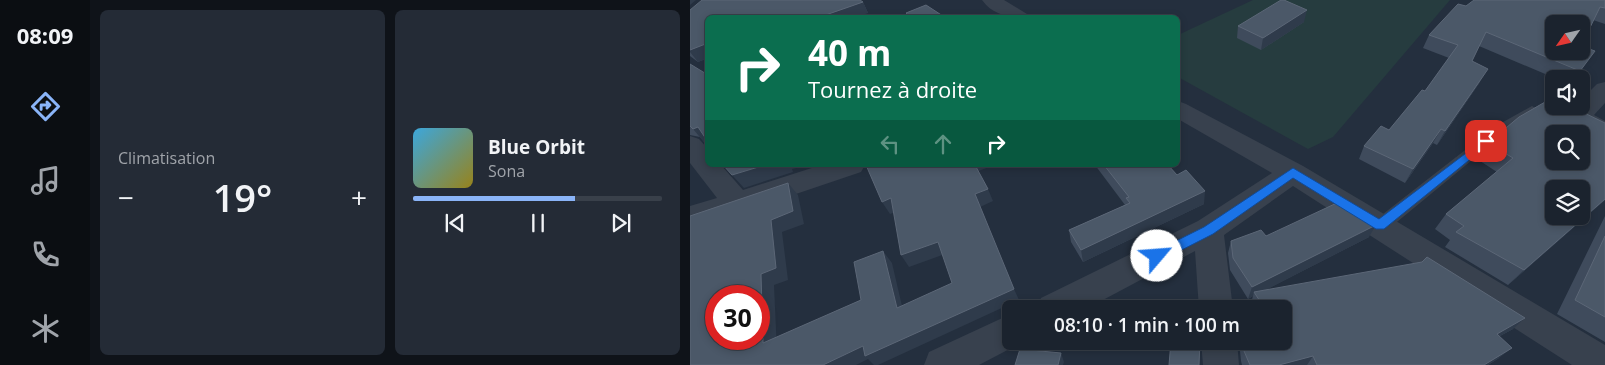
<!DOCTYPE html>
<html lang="fr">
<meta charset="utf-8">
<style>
:root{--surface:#1b232e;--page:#242b36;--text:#f1f3f6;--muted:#a0a4aa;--line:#39404a;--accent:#8ab4f8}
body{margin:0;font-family:"Open Sans",sans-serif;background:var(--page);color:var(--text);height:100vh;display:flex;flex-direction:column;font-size:19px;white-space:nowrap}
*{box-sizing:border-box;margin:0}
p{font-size:16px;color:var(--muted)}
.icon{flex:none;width:28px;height:28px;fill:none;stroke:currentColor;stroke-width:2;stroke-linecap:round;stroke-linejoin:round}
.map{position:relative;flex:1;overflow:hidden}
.drawer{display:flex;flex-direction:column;gap:10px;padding:10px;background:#0f1319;width:600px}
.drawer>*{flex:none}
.guide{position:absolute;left:15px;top:15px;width:475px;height:152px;border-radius:8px;box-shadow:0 2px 8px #0003,0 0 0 1px var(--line);background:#0b6e4f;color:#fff;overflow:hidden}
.needle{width:32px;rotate:236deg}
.buttons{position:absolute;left:855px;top:15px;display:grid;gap:10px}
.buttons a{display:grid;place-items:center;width:45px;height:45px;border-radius:8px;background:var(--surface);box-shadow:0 2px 8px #0003,0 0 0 1px var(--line);font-size:25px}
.speed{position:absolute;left:15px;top:285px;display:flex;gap:10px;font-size:25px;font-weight:700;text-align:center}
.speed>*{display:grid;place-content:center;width:65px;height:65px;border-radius:50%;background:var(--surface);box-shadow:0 2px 8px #0003,0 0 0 1px var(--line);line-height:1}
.speed .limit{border:8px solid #d22;background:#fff;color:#111}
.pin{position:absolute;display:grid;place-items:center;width:42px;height:42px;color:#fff;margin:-21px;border-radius:10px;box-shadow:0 2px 8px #0006}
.me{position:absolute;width:55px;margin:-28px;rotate:63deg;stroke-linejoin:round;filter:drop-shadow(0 0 4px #0008)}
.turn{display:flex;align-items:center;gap:18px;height:105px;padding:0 20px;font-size:22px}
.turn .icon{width:65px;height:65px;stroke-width:2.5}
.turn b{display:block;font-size:35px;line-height:42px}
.lanes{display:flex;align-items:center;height:48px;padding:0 20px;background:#0003;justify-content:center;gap:25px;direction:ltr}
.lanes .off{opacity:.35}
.big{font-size:38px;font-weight:600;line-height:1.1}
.drawer .widget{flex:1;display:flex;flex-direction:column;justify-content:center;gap:8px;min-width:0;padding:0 18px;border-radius:8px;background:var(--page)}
.song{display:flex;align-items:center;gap:15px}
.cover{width:60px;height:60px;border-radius:8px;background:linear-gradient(135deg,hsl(200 70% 55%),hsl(50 70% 35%))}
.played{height:5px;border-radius:2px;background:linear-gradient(90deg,var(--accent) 65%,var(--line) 65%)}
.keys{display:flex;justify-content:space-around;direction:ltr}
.heat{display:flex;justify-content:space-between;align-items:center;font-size:28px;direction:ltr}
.drawer .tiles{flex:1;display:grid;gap:10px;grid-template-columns:repeat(2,1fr)}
.trip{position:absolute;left:312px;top:300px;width:290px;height:50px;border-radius:8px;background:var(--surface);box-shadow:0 2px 8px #0003,0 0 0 1px var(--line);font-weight:600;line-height:50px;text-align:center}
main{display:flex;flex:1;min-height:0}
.tab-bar{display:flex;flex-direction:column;width:90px;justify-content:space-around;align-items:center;background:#0b0e12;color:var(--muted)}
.tab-bar .icon{width:35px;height:35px}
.tab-bar .current{color:var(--accent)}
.tab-bar b{font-size:22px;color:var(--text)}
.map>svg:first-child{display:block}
</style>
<main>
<nav class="tab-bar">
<b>08:09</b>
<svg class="icon current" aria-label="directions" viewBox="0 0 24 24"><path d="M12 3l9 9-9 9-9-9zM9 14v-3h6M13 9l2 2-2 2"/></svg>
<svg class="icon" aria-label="music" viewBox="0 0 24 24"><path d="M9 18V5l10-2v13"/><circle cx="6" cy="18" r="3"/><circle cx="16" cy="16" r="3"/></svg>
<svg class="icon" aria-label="phone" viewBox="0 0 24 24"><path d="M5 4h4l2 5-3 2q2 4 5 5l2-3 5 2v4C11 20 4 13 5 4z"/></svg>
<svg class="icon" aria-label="climate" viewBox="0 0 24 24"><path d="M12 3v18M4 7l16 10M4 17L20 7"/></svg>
</nav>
<section class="drawer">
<div class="tiles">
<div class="widget"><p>Climatisation</p>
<div class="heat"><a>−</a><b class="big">19°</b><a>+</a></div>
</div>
<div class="widget">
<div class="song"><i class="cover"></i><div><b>Blue Orbit</b><p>Sona</p></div></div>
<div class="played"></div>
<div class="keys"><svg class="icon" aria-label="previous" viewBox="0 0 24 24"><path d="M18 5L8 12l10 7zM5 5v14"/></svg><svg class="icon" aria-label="pause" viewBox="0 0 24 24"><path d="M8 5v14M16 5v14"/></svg><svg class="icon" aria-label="next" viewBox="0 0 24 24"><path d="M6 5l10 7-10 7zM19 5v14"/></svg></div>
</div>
</div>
</section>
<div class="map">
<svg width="915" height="365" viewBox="0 0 915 365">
<rect width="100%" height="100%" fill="#242f3e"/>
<!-- green -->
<path fill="#263c3f" d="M563,0h197l-117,137 -25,12 -130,-72v-42z"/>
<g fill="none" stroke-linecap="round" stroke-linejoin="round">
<!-- lane -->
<path fill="#38414e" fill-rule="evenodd" d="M842,106l7,4 -2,3 -31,19 -120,99 -6,1 -6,-1 -2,-5 2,-5 122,-95z"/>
<!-- street -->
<path fill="#38414e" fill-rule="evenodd" d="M292,0h22l23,14 2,4c-17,0 -36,-2 -47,-18z
M915,82v21l-11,12 11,6v18c-13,-3 -32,-11 -39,-22l9,-11h6v-6l16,-16z
M488,101l8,3 117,62 302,179v20h-33l-279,-179 -69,49 9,74h-34l-4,-58 -109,58h-50l5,-11 157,-77 74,-48 -94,-54z
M0,136l9,3 9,10v16h13l22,25 78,-25h44l-4,7 -171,58v-24l27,-8 -27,-35z
M321,314v27l12,1 -44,23h-55l5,-13z
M511,341h36l2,24h-36z"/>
</g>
<!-- wall -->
<path fill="#3f4b5c" d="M915,0v24l-12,-4 -39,31h41l-21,28h-17l-78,-33 -7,15 8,21 -43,63 -4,-2 -28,40 -46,-24 5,-13 25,-16 36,-39 24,-33 -26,-10 6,-13 37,-29z
M173,2l5,11 -160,5v40l-10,4 -8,-6v-46z
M614,22l-43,28 -24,-12 1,-12z
M0,64l17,77 -3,1 -4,-5 -10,-2z
M798,143l117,57 -97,85 -63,-38 5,-7 -15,-11 11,-15 51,-42 -20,-13z
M405,165h73l36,39 -121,58 -12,-20 -2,-12 56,-25z
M915,216v126l-48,-28z
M576,236l103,1 -104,53 248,39 -13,7 -1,22 -11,7h-246l-1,-4 -2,-20h45v-32h-30l-3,-6 2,-7 -5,3 -18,-29 -2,-17 3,-12z"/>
<!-- shaded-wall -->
<path fill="#2f3b4b" d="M0,0h6l-6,5z
M173,2l5,11 -13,5h-38z
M617,10l-3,12 -43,28 2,-12z
M18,43v15l-10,4 -8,-10v-2z
M798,69l-8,13 -43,63 8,-14z
M8,127l10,14 -4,1 -11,-13z
M751,129l-8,14 -28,40 8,-14z
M75,165h44l-17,4 1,3 -49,16 -12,-13z
M284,165h20l-18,7z
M98,183l10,12 6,29 -22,8 6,48 -14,5 3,68 -14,-10 -2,-69 10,-54z
M298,189l5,12 -13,6 -5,-13z
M515,191l-1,13 -121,58 -2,-12z
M201,198l7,13 -8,3 -8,-12z
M915,199v1l-97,85 16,-15z
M686,225l-7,12 -113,58 -2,-3 -1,4 -5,3 4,-12z
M248,242l7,12 -36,13 -8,-12z
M193,251l9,12 13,56 -8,-11z
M324,289l5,11 -141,65h-4l-6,-6 -12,6h-33l40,-19z
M835,318l-12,11 -28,15 12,-10z
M822,348l-13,10 -11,7h-4z
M371,353l3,9 -1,3h-5z
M623,356l-6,9h-28z"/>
<!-- building -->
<path fill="#4b5868" stroke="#5c6777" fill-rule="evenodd" d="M12,0h158l3,2 -46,16h-109v25l-18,7v-40z
M591,0h3l23,10 -44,28 -25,-12z
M784,0h131v8l-5,-1 -19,39v-22h-27v27h27v-5l14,5 -15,20 -94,-39 -14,29 16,8 -43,62 -4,-2 -28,40 -49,-23 17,-20 8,4 33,-40 3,1 33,-46 -29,-10 29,-31 8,2z
M236,5l20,13h-43l5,-3 -2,-2z
M0,64l18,11v67l-10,-15 -5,2 -3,-3z
M862,98h2v8h16l35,17v76l-81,71 -68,-38 8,-6 -18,-12 67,-56 -25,-15 31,-26zM864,134h27v27h-27zM864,189h27v27h-27z
M33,165h42l-33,10z
M176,165h109l13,24 -13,5 39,95 -149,67 -2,-10 -40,19h-133v-149l98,-33 5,28 -22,9 5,48 -15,6 2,69 98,-43 -7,-38 29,-11 14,57 55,-25 -14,-41 -37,13 -10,-57 -9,4zM26,296h43v43h-43z
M414,165h64l9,10 9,-5 19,21 -124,59 -12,-20 61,-27 -4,-5 3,-1z
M649,202l37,23 -124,62 -19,-29 -2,-17 30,-11 5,6z
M915,236v81l-30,-17z
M737,257l98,61 -28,16 15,14 -28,17h-167l-4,-9 -34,9h-29l-6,-14 -1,-10h41v-32h-19l-11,-17 168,-30z
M484,303l27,3v3h-28z
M481,341h29l-1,24h-30z
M330,349l41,4 -3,12h-43z"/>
<!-- route -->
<path fill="#1a73e8" stroke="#114b97" d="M796,138l3,1 2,2 -2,3 -105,85h-8l-83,-51 -80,56 -51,26 -5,2 -5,-2 -1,-4 1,-3 52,-26 89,-59 86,51z"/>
</svg>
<div class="buttons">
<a><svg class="needle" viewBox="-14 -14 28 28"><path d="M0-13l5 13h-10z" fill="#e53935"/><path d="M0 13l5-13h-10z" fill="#a0a4aa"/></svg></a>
<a><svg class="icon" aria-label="sound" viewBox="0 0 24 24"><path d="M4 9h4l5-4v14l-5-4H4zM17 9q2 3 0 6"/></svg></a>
<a><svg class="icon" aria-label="search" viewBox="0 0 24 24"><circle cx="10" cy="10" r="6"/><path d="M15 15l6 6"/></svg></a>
<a><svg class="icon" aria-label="layers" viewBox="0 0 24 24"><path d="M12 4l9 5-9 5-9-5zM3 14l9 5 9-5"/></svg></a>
</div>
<div class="speed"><div class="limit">30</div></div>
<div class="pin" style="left:796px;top:141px;background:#d93025"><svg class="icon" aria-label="arrive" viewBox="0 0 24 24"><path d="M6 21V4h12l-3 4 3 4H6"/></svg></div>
<svg class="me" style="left:467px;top:256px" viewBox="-20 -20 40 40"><circle r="19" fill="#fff"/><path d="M0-13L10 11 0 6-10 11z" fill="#1a73e8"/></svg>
<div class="trip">08:10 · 1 min · 100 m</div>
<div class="guide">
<div class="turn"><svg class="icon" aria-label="right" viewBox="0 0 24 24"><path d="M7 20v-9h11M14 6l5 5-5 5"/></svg><div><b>40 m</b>Tournez à droite</div></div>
<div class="lanes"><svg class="icon off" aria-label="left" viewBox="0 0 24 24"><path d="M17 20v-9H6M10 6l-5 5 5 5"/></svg><svg class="icon off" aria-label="ahead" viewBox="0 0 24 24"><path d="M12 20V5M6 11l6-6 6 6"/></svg><svg class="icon" aria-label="right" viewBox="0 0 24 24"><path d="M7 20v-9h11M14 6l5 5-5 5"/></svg></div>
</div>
</div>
</main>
